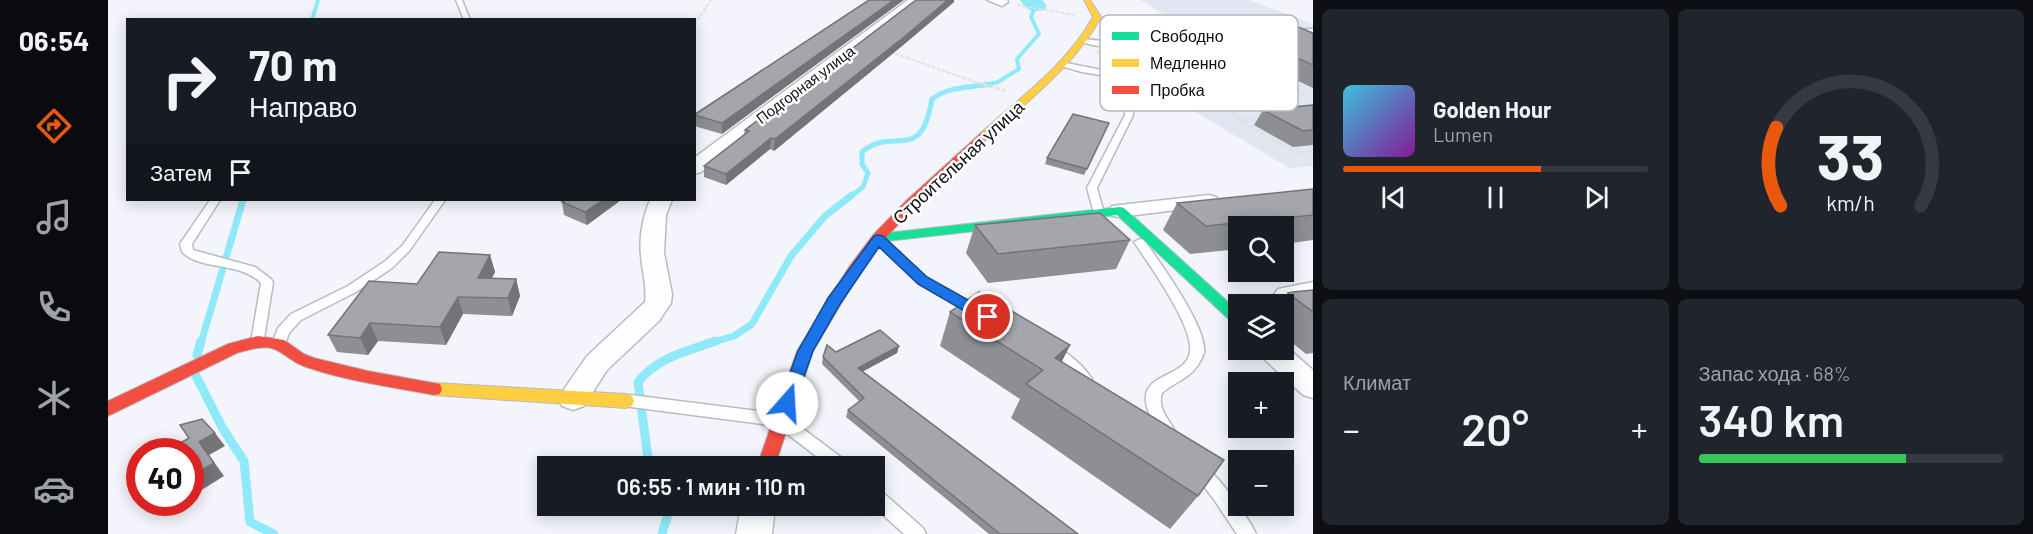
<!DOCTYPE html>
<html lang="ru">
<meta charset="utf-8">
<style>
:root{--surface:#171b24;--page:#20242c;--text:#f1f3f6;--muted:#9ea1a6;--line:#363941;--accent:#ea580c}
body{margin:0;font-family:Barlow,sans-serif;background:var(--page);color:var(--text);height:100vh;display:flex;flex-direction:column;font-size:22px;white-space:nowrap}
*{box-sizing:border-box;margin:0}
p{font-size:20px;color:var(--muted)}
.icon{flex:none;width:33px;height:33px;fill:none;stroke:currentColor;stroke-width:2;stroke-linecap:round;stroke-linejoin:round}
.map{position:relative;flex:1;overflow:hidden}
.details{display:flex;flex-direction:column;gap:9px;padding:9px;background:#0d0f14;width:720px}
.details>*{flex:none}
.guide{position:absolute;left:18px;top:18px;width:570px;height:183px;border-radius:0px;box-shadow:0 3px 15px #0003;background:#171b24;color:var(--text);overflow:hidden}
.fabs{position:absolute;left:1120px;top:216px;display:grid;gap:12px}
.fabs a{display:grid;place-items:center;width:66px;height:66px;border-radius:0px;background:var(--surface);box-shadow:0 3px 15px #0003;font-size:30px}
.speed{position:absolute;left:18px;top:438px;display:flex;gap:12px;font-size:30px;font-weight:700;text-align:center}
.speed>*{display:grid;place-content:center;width:78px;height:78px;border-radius:50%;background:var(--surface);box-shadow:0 3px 15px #0003;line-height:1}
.speed .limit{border:9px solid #d22;background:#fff;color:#111}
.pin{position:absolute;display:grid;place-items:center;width:51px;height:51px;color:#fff;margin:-26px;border:3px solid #fff;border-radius:50%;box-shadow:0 2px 6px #0007}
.me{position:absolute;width:66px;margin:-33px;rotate:19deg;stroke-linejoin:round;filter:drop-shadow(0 0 4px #0008)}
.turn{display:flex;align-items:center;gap:21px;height:126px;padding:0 24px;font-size:27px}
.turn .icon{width:78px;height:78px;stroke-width:2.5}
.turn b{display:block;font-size:42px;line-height:51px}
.then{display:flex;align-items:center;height:57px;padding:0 24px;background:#0003;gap:12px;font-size:22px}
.big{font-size:45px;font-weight:600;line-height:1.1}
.details .tile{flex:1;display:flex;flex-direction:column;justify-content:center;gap:9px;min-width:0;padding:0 21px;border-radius:9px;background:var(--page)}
.details .dial{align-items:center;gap:0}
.dial svg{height:156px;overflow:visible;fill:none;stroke:var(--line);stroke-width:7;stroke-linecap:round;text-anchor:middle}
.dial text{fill:var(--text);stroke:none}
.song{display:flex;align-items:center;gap:18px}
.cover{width:72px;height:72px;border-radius:9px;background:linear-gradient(135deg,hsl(190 70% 55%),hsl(290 70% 35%))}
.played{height:6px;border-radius:3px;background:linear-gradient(90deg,var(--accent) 65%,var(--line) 65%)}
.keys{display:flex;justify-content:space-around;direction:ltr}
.heat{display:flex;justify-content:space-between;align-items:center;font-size:33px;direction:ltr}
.charge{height:9px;border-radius:4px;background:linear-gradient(90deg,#34c759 68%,var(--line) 0)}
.details .tiles{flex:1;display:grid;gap:9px;grid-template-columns:repeat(2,1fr)}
.trip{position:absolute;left:429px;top:456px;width:348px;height:60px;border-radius:0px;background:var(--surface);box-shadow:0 3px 15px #0003;font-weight:600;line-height:60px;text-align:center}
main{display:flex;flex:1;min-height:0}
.tabs{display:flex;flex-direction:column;width:108px;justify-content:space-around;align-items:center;background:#090b0e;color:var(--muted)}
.tabs .icon{width:42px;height:42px}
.tabs .on{color:var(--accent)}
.tabs b{font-size:27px;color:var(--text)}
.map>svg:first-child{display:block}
</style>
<main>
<nav class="tabs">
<b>06:54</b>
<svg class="icon on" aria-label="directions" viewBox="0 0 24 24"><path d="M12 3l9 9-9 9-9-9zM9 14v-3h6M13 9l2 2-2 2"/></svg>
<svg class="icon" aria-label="music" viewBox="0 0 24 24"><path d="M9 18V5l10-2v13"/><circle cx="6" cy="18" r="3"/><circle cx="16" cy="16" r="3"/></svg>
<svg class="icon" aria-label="phone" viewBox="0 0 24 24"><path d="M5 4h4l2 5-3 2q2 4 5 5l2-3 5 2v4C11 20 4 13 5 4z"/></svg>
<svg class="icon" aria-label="climate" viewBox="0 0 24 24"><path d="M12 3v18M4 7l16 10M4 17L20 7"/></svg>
<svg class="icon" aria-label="car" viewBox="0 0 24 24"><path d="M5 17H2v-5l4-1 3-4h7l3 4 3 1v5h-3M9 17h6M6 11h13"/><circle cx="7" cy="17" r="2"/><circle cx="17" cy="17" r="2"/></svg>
</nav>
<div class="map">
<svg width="1205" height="534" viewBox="0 0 1205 534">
<rect width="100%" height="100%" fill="#f4f5fc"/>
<!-- built -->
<path fill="#e1e6f2" d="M1032,0h109l64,24v142l-24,2 -196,-117 18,-1 -11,-9 68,-2 -17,-10 36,-1z"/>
<!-- green -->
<path fill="#daecc1" d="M1139,78l60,30 -38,4 -58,-31z"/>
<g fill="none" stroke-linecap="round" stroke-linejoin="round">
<!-- stream-far3 -->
<path stroke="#8ee9f8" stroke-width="4" d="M204,20l6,-20
M873,86l17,-4 21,-13 -2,-10 22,-25 -8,-17 2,-5"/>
<!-- stream-far2 -->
<path stroke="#8ee9f8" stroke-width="5" d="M742,197l13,-10 5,-14 -6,-9v-12c31,-27 59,14 70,-53 17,-13 37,-11 57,-15"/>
<!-- stream-far1 -->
<path stroke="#8ee9f8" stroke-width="7" d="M93,343l42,-143
M603,343l23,-7 18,-12 39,-68 34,-40 27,-21"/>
<!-- stream -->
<path stroke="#8ee9f8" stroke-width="9" d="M89,355l4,-14
M87,374l28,55 21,32 6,61 24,12
M541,466l-11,-84c20,-25 49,-31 78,-41
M554,534l6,-20 -3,-8"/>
<!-- river -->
<path fill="#8ee9f8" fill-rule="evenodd" d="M912,0h22l5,6 -3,4c-11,3 -18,0 -24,-10z"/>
<defs>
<path id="lane" d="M348,0h6l8,20h-6z
M1205,29v4l-23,1 -3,-2 3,-2z
M1132,36l2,1v2c-29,6 -139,15 -162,2l3,-2c53,6 104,3 157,-3z
M953,62l56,11 12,13 5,12 -1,17 -36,73 7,25 -1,2h-8l-1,-2 -7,-25 38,-73 1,-17 -4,-10 -10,-11 -30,-5 -21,-6z
M102,200h10l-28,44 1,6 62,17 16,12 2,3 -10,63h-10l-2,-3 10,-59c-22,-22 -60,-12 -79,-31l-2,-8z
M327,200h10l-35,50 -18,18 -36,24 -55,28 -12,13 -5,14h-10l-2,-3 6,-16 13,-14 57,-28 36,-24 18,-16z
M770,235l4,1 45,42 54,30 1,3 -1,3h-10l-52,-30 -45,-44 -2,-2z
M1032,239l4,1c15,21 64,88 60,113 -1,3 -4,9 -6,12 -8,13 -25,18 -36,28 -5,15 6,25 13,38l-2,5c-8,2 -11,0 -15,-6 -39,-62 27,-46 32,-78 4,-25 -41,-88 -56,-110z
M1205,282v8l-27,5 -7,9h-12l11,-15z
M942,345c15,4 34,21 42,34l-2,4c-4,1 -5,2 -9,0 -3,-1 -36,-31 -38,-33l2,-4z
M523,395l150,19 5,2 60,45 2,5h-19l-52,-40 -146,-19 -5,-2 -2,-4 2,-4z
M1091,463c15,5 50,55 57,71h-19l-24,-36 -22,-28 2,-5z
M766,488l6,2 43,38 3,6h-22l-31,-28z"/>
<path id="street" d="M800,0h14l-221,172 -7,2v-16z
M879,0h20l1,2 -6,4z
M1101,195l7,2 4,4 -4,4 -96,12 -8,-1 -3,-5 3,-5 8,-1z
M542,200h22l-6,15 -2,38 8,41 -1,9 -12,18 -52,49 -23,36 -11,4 -11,-4 -4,-8 29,-42 58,-54c2,-16 -3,-31 -4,-47 -2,-18 2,-38 9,-55z
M1176,345l29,25v28l-10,-3 -41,-38 -4,-7h26z
M633,506h34l-3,28h-36z"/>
<path id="fast" d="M1012,207l4,1 115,104v13l-5,-1 -117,-109 -239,27 -6,-4 6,-4z"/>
<path id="slow" d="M976,0h6l11,17c-27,49 -71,82 -111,119h-8v-4c40,-36 85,-68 111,-115z
M326,383l192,11 6,2 2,5 -2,5 -6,2 -192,-13 -6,-1 -2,-5 2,-5z"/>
<path id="jam" d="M878,131l4,1v4l-75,70 -32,35 -23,31 -47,79 -38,115h-18l40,-115 52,-84 24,-32 34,-35 75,-68z
M150,336l26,4 20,14 10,4 54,13 66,12 6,1 2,5 -2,5 -6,1c-43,-8 -87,-14 -128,-28 -13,-4 -23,-15 -32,-18 -12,-4 -25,1 -37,4l-129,63v-15l120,-57z"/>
</defs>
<!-- lane casing -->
<use href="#lane" stroke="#b9bbc0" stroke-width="3"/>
<!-- street casing -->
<use href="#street" stroke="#b9bbc0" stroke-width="3"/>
<!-- fast casing -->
<use href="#fast" stroke="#b9bbc0" stroke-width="2"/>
<!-- slow casing -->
<use href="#slow" stroke="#b9bbc0" stroke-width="2"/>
<!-- jam casing -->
<use href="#jam" stroke="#b9bbc0" stroke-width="2"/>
<!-- path-far1 -->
<path stroke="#e0e1e2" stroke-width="2" stroke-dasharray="4 1.5" stroke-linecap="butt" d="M909,5l58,10
M586,25l17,-25
M782,52l97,34
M1115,53l64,33
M1061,71l22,15"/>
<!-- path -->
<path stroke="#e0e1e2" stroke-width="3" stroke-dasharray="4.5 2" stroke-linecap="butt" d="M875,84l22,7
M1081,84l55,36
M1176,84l29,15
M1154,118l-22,3 58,32 15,-2"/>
<!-- lane -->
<use href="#lane" fill="#fdfeff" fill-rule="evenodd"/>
<!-- street -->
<use href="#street" fill="#fdfeff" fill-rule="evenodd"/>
<!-- fast -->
<use href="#fast" fill="#16e098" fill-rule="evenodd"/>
<!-- slow -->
<use href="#slow" fill="#ffcf43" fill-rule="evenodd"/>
<!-- jam -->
<use href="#jam" fill="#f24e42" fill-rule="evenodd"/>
</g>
<!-- wall -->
<path fill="#8d8f93" d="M761,0l-147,134 -28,-8v-12z
M846,2l-52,44 -128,105 -4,-2 -44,36 -22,-8v-11l40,-31 1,-5z
M1123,28l82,5v55l-90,-43z
M1205,105v40l-20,2 -39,-22 9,-15z
M1001,123l-25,52 -39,-11 2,-6z
M1205,189v51l-29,4v-18h-45v23l-49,5 -27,-24 14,-27z
M513,200l-34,25 -23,-10 -2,-13z
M867,225l155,15 -14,29 -128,14 -22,-30z
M382,255l5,17 -3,6 24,1 4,17 -8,20 -49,-2 -17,31 -68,-4 -10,14 -31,-3 -9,-17 89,-51z
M1205,290v63l-7,1 -22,-18v-32h-4l8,-11z
M842,312l120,33 -8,16 136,135 -28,33 -159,-111 9,-19 -80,-53z
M791,346l-2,7 -35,19 216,162h-89l-143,-117 2,-7 11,-9 -37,-37 1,-7z"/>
<!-- shaded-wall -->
<path fill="#737478" d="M786,0h10l-182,134v-11z
M840,0h6v2l-52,44 -128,105 1,-12z
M663,138l-1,11 -44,36v-11z
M495,200h18l-34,25 -2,-13z
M382,255l5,17 -12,23 -5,-17z
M408,279l4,17 -8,20 -4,-18z
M350,297l5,17 -17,31 -6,-18z
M262,323l8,18 -10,14 -8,-17z
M962,345l-17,34 2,-21z
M791,346l-2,7 -41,22 2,-7z
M107,433l10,13 -16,9 15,21 -32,20 -2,-1v-18l9,-35z"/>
<!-- building -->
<path fill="#a4a6ab" stroke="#737478" stroke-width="1.5" d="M761,0h25l-172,123 -28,-8z
M808,0h32l-44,37 -129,102 -4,-1 -45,36 -22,-8 45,-35 -4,-1z
M1183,24l22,9v32l-82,-37z
M1205,105v25l-10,1 -40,-21z
M965,114l36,9 -22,46 -40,-11z
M1205,189v26l-107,11 -29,-23z
M459,200h36l-18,12 -23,-10z
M992,213l30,27 -132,14 -23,-29z
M331,252l51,3 -12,23 38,1 -8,19 -50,-1 -18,30 -70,-4 -10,15 -32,-3 41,-54 48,3z
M1205,290v22l-25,-19 5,-1z
M871,292l91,53 -15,13 169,102 -26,36 -172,-112 17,-14 -93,-58z
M772,330l19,16 -41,22 220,166h-78l-152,-124 16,-12 -41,-41 4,-12 9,7z
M94,419l13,14 -16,9 15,21 -24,14v-25h-25l24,-14 -9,-13z"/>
<!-- route -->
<path fill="#1a73e8" stroke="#114b97" stroke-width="1.5" d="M770,235l5,1 44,41 66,37 2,3 -7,6 -6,-2 -64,-37 -39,-37 -39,57 -27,47 -20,57 -6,2 -6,-2 -2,-5 19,-52 30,-53 46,-62z"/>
<g text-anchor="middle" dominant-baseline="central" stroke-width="5" stroke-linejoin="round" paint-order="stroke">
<!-- far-street labels -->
<g font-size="15" fill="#0d0f12" stroke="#fff">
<text transform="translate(697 84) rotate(-37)">Подгорная улица</text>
</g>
<!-- street labels -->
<g font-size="18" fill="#0d0f12" stroke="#fff">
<text transform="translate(850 162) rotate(-43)">Строительная улица</text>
</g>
</g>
<!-- legend -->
<rect x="992" y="15" width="198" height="96" rx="9" fill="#fff" stroke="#b6b7b8" stroke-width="1.5"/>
<rect x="1004" y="32" width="27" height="8" fill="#16e098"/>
<rect x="1004" y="59" width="27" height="8" fill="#ffcf43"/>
<rect x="1004" y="86" width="27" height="8" fill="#f24e42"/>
<g font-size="16" fill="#0d0f12">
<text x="1042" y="42">Свободно</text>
<text x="1042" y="69">Медленно</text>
<text x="1042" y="96">Пробка</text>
</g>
</svg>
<div class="fabs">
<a><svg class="icon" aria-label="search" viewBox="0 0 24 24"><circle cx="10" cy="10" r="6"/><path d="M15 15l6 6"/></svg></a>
<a><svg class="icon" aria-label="layers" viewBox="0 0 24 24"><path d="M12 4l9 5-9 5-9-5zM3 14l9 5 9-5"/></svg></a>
<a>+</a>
<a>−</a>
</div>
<div class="speed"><div class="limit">40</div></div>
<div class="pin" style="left:880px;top:317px;background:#d93025"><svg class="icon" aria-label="arrive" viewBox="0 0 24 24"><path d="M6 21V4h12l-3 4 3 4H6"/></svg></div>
<svg class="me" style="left:679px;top:403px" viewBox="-20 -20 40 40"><circle r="19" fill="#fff"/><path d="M0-13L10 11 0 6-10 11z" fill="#1a73e8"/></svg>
<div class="trip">06:55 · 1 мин · 110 m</div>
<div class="guide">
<div class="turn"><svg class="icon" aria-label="right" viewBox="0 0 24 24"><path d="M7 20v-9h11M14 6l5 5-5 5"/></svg><div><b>70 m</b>Направо</div></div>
<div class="then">Затем<svg class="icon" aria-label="arrive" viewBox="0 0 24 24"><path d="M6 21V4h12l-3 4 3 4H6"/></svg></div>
</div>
</div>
<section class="details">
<div class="tiles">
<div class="tile">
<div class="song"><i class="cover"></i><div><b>Golden Hour</b><p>Lumen</p></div></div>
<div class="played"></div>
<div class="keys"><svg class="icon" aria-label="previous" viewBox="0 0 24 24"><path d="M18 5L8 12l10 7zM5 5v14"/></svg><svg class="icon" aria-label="pause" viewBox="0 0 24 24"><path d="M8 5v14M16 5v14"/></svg><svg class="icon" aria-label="next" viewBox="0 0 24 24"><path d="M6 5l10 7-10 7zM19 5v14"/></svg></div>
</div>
<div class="tile dial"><svg viewBox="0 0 100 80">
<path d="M14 69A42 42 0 1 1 86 69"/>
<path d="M14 69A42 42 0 0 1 12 29" stroke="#ea580c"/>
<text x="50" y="56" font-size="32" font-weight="700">33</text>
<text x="50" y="72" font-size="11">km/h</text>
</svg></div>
<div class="tile"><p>Климат</p>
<div class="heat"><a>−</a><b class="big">20°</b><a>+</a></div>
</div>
<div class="tile"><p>Запас хода · 68%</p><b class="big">340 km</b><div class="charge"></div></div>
</div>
</section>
</main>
